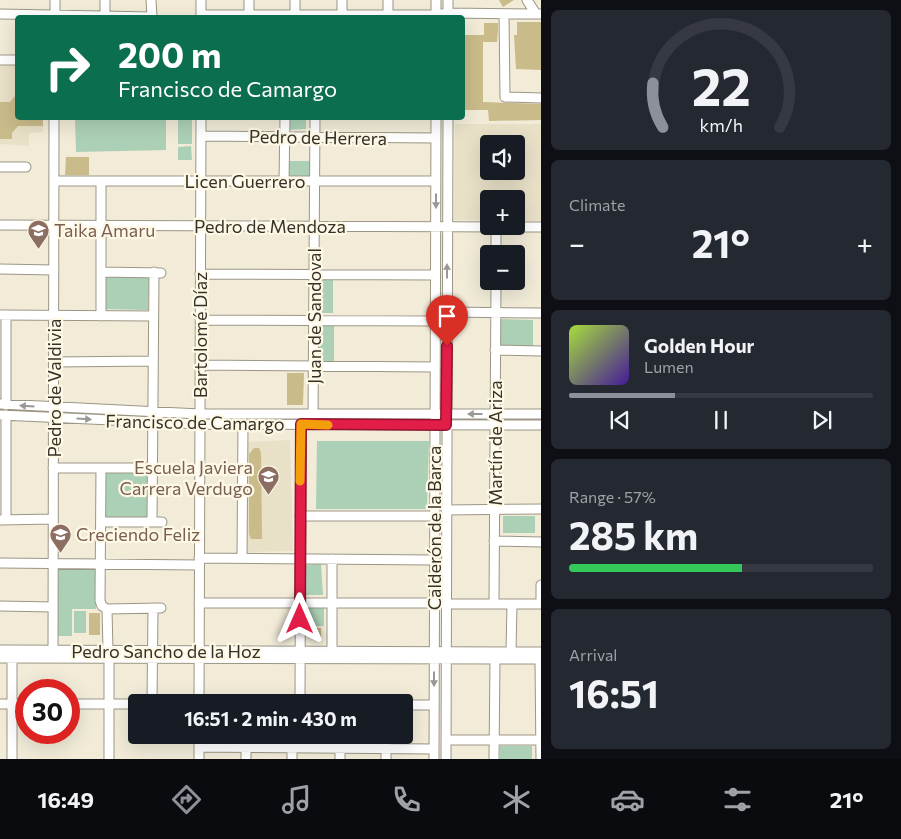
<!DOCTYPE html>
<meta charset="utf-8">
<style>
:root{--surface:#171b24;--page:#242831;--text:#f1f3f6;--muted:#9ea1a6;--line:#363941;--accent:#8c9099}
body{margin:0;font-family:Commissioner,sans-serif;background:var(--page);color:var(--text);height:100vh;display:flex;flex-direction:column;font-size:19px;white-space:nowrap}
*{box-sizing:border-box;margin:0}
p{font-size:16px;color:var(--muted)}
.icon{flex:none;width:28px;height:28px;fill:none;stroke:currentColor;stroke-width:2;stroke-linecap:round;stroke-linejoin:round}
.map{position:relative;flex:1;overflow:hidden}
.drawer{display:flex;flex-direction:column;gap:10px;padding:10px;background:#0d0f14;width:360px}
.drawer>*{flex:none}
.top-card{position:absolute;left:15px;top:15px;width:450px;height:105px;border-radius:5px;box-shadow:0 5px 20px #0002;background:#0b6e4f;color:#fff;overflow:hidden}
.tools{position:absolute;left:480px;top:135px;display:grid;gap:10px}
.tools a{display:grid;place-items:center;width:45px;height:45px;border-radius:5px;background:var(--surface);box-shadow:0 5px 20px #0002;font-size:25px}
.speed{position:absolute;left:15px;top:679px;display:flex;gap:10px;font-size:25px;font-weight:700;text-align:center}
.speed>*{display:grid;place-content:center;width:65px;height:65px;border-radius:50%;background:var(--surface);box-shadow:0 5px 20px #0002;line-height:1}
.speed .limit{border:8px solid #d22;background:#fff;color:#111}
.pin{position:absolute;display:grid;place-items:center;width:42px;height:42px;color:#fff;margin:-51px -21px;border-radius:50% 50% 50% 0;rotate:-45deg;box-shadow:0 0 5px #0007}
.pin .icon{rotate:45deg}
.me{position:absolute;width:55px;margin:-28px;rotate:0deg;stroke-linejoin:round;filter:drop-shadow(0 0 4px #0008)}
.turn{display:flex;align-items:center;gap:18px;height:105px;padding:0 20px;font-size:22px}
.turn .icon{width:65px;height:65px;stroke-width:2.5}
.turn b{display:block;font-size:35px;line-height:42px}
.big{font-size:38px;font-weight:700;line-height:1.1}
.drawer .card{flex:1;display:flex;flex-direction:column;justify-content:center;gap:8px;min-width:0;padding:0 18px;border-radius:8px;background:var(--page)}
.drawer .dial{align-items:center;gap:0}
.dial svg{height:130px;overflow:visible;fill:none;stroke:var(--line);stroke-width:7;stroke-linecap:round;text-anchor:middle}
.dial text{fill:var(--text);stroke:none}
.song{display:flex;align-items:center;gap:15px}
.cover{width:60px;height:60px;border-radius:8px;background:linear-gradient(135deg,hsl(80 70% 55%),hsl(260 70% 35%))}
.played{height:5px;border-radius:2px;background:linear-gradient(90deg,var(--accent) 35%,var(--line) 35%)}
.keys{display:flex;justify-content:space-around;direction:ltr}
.heat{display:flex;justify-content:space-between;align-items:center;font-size:28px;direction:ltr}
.charge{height:8px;border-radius:4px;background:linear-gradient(90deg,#34c759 57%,var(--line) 0)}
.trip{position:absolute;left:128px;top:694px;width:285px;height:50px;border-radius:5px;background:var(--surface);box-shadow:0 5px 20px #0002;font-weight:700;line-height:50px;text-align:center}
.menu{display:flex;height:80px;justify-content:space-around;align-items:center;background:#090b0e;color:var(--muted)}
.menu .icon{width:35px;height:35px}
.menu .active{color:var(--accent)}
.menu b{font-size:22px;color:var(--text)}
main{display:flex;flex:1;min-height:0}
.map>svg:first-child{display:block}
</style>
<main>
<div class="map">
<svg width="541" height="759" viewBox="0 0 541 759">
<rect width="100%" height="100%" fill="#f1ebd8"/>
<!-- built -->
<path fill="#e8e0c7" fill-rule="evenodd" d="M0,64h17l1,54h25v14l-14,1v13l-29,-2z
M455,124h86v97h-25v-22h-27v21h-35zM489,144h27v27h-27z
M290,440l3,111 -46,1 -1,-110z"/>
<!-- green -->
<path fill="#acd0b5" d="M75,118h91v32l-90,2z
M178,118h14v26h-14z
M288,118h18v11l-18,1z
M191,146l1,14h-14v-13z
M287,161h23v16h-22z
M104,275l45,1 -1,34 -45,-1z
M314,277h19v36h-18z
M499,319l34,1v28l-34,-1z
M316,323h18v40h-18z
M317,441h112l-2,68h-111z
M149,472v47l-44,1v-47z
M503,516h32v17h-32z
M321,564l2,31h-17l-2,-30z
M56,568h40v41h-24v27h-16z
M303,608h21v18h-21z
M74,611h12v22h-12z
M500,746h32v13h-32z"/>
<!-- building -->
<path fill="#cabb8a" d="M499,0h15l-11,7z
M517,22h24v48l-25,-1 -2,-34h3z
M484,23h14v7l-1,12h-14v60l58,2v16l-52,1 -1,-11h-26v-75h22z
M18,92v26h25v8h-25l-6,7v6h-12v-37h10z
M66,157h23v18h-24z
M287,373h17l-1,32h-16z
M254,448h5l2,5 1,86h-11l-2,-5v-80z
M89,613h11v22h-11z
M307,628h14v9l-15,-1z
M41,681h10l-1,9h-9z"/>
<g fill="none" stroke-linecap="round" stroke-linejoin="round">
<defs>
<path id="minor" d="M527,0l9,14
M0,14l152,3 -1,-17
M504,14l1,83 36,1
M201,15h235l12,-2 93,1
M105,17v-17
M448,17v-17
M55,18v-18
M201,18v-18
M249,18v-18
M295,18v-18
M342,18v-18
M388,18v-18
M436,18v-18
M0,60h18
M201,136l235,2
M0,167h26
M54,181h382
M284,181l1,-63
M0,225l541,2
M496,254v-27
M0,269l54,1
M101,272l60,1
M200,274l235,1
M447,312l94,1
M0,315l153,1
M101,316v-135
M200,320l235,1
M495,350l46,1
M54,362l99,-1
M200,365l235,2
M0,404l200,10h341
M6,405v-90
M0,415l200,9 341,1
M6,415v104
M313,420l2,-302
M53,468h100
M101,468l-1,133 2,5 5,3
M446,510l95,-1
M300,516h135
M0,520l53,-1
M101,522h61
M152,522l2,-250
M494,541l47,1
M199,558l235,2
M242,558l1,-134
M0,563l199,2
M199,603h235
M446,604h95
M494,604l2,-323
M541,604v-19
M0,606l53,1
M107,609l54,-1
M107,609l1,42
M0,650l541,2
M332,651v-92
M511,652l1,-48
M53,655l1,-537
M0,658l541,1
M540,659l1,100
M152,702l1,-94
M199,702l2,-584
M300,702l1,-278
M0,704h26
M69,704h67
M404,705h30
M331,735v13
M446,740h95
M199,747l235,2
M300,748v-13
M386,748v11
M12,759v-101
M109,759v-101
M199,759v-24
M246,759v-11
M292,759v-11
M340,759v-11
M434,759l2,-641
M446,759l2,-641
M494,759l1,-100"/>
</defs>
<!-- minor casing -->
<use href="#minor" stroke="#9b9684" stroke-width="11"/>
<!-- minor -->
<use href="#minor" stroke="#fff" stroke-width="9"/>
</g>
<!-- one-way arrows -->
<defs><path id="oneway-solid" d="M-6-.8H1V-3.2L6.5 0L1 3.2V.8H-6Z" transform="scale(1.25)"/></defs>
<g fill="#999894">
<use href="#oneway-solid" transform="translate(436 201) rotate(90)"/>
<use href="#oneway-solid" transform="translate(447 271) rotate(-90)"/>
<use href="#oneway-solid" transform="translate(27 406) rotate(-177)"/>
<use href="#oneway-solid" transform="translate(475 414) rotate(-180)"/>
<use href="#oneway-solid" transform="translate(84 419) rotate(3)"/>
<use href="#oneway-solid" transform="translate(434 679) rotate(90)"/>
</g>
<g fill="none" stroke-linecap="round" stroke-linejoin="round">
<defs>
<path id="route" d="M300,619l1,-195 145,1 1,-79"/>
</defs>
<!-- route casing -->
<use href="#route" stroke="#92132f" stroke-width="12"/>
<!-- route -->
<use href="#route" stroke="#e11d48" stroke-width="9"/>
<!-- slow -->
<path stroke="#f59e0b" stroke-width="9" d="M300,481l1,-57 27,1"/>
</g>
<!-- icons -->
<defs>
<symbol id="school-pin" viewBox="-11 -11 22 30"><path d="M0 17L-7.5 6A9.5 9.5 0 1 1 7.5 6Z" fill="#8d6e63" stroke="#fef8e5"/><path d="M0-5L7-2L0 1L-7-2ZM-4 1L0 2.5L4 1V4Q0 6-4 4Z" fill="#fff"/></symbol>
</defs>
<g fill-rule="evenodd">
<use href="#school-pin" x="26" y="218" width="25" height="34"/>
<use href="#school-pin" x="256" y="464" width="25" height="34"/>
<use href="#school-pin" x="48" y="522" width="25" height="34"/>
</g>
<g text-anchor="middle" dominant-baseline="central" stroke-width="4.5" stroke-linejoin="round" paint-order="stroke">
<!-- street labels -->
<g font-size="18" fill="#333129" stroke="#fef8e5">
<text transform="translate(318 137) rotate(1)">Pedro de Herrera</text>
<text x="245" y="181">Licen Guerrero</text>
<text x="270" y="226">Pedro de Mendoza</text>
<text transform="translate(314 316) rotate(-90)">Juan de Sandoval</text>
<text transform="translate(200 335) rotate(-90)">Bartolomé Díaz</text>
<text transform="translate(54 388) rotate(-90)">Pedro de Valdivia</text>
<text transform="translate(195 422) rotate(1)">Francisco de Camargo</text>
<text transform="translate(495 443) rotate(-90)">Martín de Ariza</text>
<text transform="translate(434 528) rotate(-90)">Calderón de la Barca</text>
<text x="166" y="651">Pedro Sancho de la Hoz</text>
</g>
<!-- education labels -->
<g font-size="18" fill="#785e54" stroke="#fef8e5" text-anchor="start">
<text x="54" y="230">Taika Amaru</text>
<text x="253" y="467" text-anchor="end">Escuela Javiera<tspan x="253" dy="21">Carrera Verdugo</tspan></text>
<text x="76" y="534">Creciendo Feliz</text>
</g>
</g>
</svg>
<div class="tools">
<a><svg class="icon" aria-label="sound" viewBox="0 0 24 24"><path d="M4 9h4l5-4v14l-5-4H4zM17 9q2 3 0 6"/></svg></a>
<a>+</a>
<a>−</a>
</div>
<div class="speed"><div class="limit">30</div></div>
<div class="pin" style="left:447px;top:346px;background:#d93025"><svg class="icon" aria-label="arrive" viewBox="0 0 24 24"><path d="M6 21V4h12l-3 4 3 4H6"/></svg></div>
<svg class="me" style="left:300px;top:619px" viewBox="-20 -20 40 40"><path d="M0-17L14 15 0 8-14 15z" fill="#e11d48" stroke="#fff" stroke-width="4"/></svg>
<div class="trip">16:51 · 2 min · 430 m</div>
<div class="top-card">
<div class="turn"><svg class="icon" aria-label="right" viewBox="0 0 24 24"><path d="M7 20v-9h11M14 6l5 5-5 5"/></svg><div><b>200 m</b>Francisco de Camargo</div></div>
</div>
</div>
<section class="drawer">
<div class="card dial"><svg viewBox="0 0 100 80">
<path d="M14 69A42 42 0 1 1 86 69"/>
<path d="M14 69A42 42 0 0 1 8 42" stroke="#8c9099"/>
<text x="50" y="56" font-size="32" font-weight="700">22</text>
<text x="50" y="72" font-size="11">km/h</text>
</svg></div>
<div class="card"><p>Climate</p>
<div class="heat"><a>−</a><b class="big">21°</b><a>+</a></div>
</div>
<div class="card">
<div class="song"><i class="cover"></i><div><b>Golden Hour</b><p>Lumen</p></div></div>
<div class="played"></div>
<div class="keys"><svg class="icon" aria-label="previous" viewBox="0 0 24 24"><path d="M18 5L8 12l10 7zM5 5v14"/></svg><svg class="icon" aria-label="pause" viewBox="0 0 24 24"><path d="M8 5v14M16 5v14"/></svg><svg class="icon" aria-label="next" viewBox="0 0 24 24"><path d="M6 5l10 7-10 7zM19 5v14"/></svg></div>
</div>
<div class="card"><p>Range · 57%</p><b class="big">285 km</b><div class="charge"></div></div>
<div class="card"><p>Arrival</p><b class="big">16:51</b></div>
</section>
</main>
<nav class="menu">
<b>16:49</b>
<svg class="icon active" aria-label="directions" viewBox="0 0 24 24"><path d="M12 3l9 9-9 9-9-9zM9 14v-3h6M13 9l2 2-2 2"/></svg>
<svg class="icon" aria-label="music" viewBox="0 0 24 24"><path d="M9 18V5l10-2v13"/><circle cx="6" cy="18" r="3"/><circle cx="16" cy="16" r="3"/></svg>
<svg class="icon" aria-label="phone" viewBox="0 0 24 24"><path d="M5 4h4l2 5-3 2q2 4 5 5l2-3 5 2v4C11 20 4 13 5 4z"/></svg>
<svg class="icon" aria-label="climate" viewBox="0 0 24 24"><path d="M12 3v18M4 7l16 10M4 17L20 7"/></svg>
<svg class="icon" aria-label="car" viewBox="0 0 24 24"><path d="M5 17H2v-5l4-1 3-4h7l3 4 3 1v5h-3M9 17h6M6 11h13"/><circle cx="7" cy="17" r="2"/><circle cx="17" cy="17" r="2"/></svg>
<svg class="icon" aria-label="filters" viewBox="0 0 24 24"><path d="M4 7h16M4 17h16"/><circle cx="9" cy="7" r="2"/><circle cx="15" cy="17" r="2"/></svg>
<b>21°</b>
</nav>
